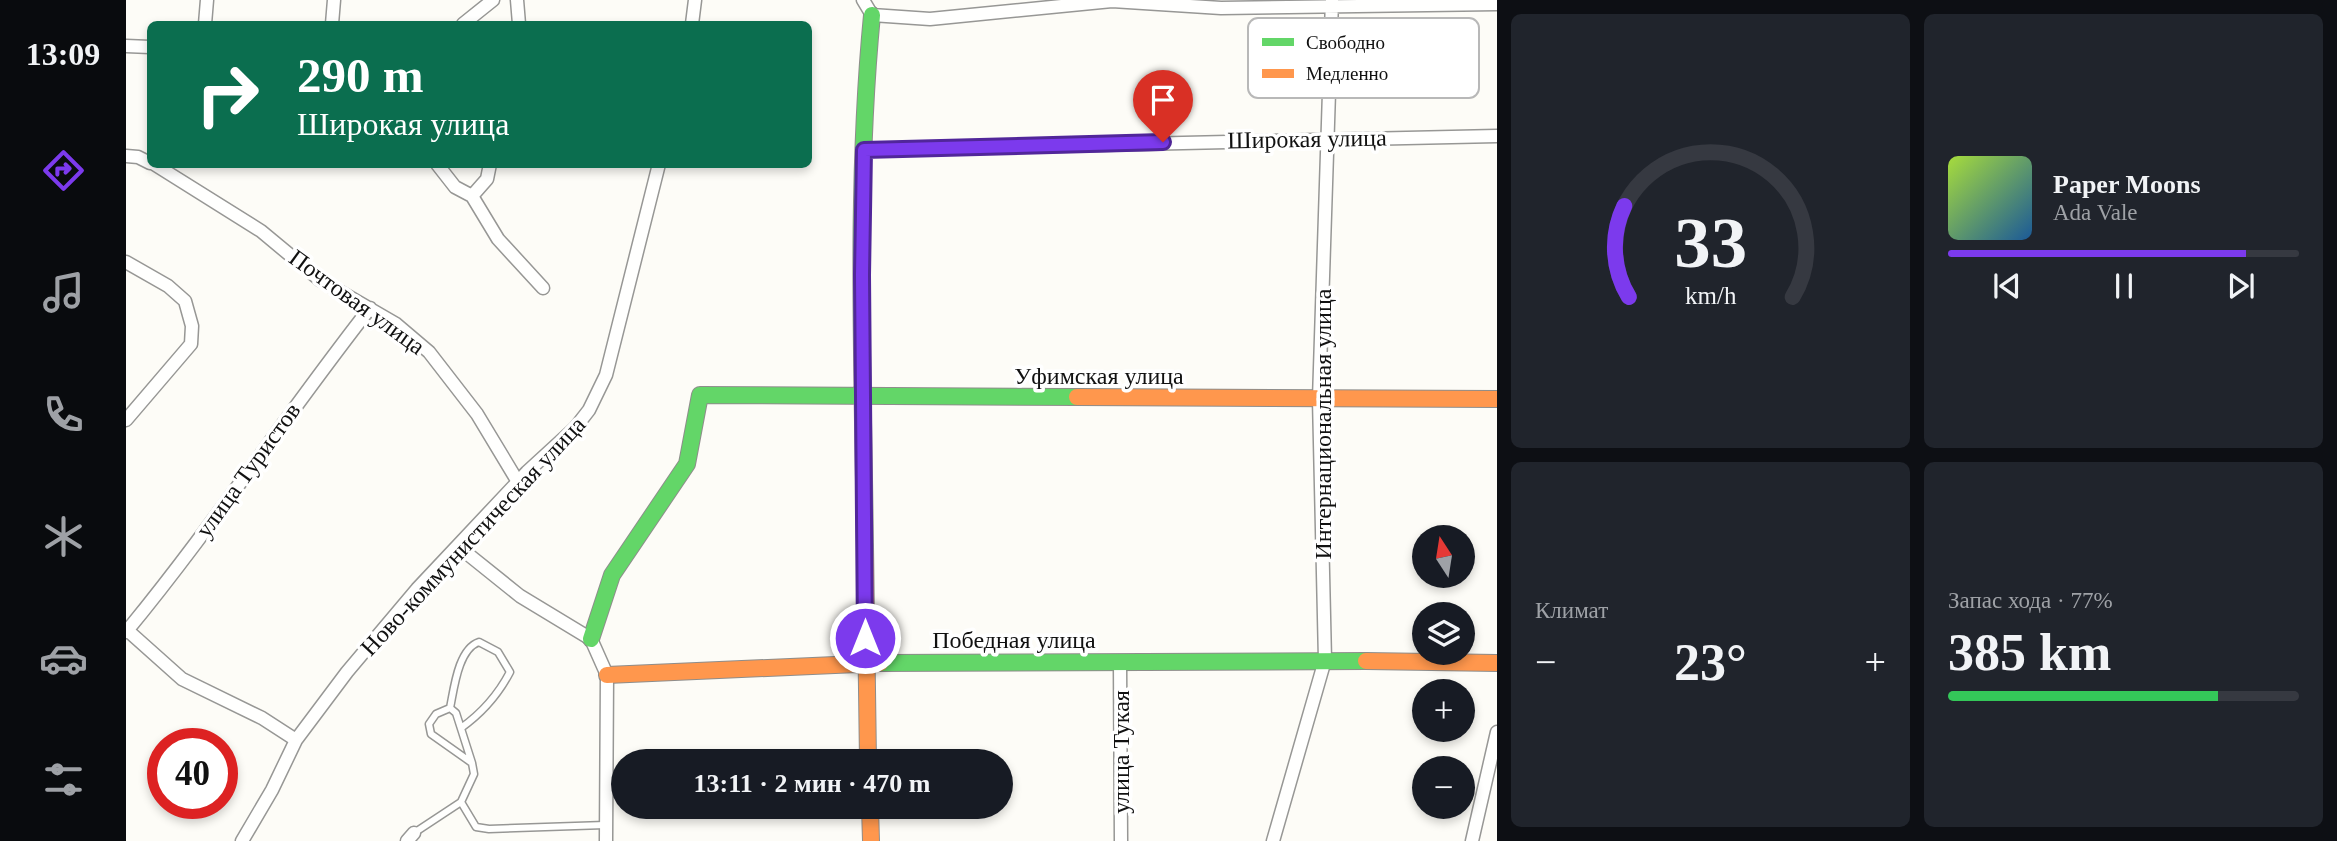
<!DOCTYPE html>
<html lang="ru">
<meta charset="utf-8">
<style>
:root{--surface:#171b24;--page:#20242c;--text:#f1f3f6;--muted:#9ea1a6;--line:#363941;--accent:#7c3aed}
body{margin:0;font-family:Georgia,serif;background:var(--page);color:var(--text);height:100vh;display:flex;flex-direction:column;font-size:26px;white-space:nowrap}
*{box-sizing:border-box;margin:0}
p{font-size:23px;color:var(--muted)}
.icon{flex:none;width:38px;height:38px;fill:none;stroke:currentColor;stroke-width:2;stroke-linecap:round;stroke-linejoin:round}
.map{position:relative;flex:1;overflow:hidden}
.details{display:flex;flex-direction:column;gap:14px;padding:14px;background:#0d0f14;width:840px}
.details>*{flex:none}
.banner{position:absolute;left:21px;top:21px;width:665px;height:147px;border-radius:10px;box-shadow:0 4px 10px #0003;background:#0b6e4f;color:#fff;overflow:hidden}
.needle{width:46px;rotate:348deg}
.buttons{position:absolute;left:1286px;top:525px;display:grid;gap:14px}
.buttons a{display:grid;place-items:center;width:63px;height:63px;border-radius:50%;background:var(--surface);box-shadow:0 4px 10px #0003;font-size:35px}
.speed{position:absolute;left:21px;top:728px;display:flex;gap:14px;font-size:35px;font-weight:700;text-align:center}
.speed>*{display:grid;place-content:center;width:91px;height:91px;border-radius:50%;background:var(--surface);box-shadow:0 4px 10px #0003;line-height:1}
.speed .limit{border:10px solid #d22;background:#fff;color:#111}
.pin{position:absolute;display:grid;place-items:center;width:60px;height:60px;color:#fff;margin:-72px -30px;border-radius:50% 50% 50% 0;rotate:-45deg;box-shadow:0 0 7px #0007}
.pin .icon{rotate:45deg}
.me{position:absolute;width:77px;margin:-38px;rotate:0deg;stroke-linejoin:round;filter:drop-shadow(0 0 5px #0008)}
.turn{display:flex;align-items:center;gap:24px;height:147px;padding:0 35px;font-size:32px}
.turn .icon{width:91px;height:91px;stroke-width:2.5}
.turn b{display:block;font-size:49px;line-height:60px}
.big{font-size:52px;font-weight:800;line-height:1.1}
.details .widget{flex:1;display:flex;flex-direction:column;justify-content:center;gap:10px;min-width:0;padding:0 24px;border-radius:10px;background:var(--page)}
.details .dial{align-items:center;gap:0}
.dial svg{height:182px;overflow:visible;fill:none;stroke:var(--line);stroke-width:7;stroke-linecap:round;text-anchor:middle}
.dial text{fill:var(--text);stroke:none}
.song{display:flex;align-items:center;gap:21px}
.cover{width:84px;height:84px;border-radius:10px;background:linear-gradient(135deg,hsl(80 70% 55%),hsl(210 70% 35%))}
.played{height:7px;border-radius:4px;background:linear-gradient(90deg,var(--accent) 85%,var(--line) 85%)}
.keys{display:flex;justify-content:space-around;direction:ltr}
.heat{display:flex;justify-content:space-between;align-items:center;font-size:38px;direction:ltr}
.charge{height:10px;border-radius:5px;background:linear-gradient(90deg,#34c759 77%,var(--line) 0)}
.details .tiles{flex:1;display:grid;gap:14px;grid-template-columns:repeat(2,1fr)}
.trip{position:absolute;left:485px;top:749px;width:402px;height:70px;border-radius:35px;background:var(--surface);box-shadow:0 4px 10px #0003;font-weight:800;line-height:70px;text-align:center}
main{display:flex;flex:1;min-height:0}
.tab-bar{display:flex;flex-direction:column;width:126px;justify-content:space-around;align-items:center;background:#090b0e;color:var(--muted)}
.tab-bar .icon{width:49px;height:49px}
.tab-bar .current{color:var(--accent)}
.tab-bar b{font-size:32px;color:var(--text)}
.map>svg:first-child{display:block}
</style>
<main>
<nav class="tab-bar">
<b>13:09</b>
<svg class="icon current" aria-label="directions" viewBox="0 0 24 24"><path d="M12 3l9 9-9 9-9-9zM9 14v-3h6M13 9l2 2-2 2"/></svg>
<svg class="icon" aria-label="music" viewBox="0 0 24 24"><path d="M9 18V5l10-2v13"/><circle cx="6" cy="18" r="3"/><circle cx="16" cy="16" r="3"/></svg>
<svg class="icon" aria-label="phone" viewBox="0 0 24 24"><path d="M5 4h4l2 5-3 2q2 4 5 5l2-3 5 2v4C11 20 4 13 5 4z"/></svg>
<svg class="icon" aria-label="climate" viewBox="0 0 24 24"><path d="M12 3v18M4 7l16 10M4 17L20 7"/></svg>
<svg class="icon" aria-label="car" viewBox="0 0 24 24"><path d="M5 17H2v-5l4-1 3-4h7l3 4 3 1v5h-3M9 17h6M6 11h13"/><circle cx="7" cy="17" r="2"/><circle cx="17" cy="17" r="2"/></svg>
<svg class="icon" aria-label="filters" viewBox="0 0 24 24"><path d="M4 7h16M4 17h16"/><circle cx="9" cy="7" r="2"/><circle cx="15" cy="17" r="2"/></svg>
</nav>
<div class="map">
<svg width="1371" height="841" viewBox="0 0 1371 841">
<rect width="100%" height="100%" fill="#fdfcf7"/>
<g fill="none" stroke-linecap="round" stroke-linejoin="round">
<defs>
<path id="lane" d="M324,708c4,-19 8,-59 29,-66l19,10 12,20c-12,23 -28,41 -49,56
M335,802l15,25 13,2 116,-4
M288,833l47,-31 13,-28 -2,-11 -41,-29 -2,-10 7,-10 14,-6 6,5 16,50"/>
<path id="street" d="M391,0l2,24
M737,0l9,15 58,4 182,-18 109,7 276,-4
M79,24l2,-24
M206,24l2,-24
M337,24l30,-24
M566,24l3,-24
M0,46l24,1
M738,150l633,-14
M0,156l12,1 12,6
M28,164l107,67 59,49 76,44 33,28 48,62 41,68
M311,164l18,23 17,9 26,43 45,49
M346,196l15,-17 3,-15
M0,262l42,24 17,15 7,25 -1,18 -65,76
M333,547l61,49 71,43 16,36 -1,166
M0,629l56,50 80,39 34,22
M0,632c86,-104 160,-217 244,-324
M994,662l1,179
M116,841l30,-51 24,-50 51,-68 70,-83 110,-117 48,-44 14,-18 17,-35 53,-211
M281,841l7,-8
M1147,841l52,-181 -6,-261 13,-399
M1346,841l25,-109"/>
<path id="fast" d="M739,547c-2,-177 -10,-356 7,-532
M465,639l21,-64 75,-111 13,-69 377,2
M754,663l486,-2"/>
<path id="slow" d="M951,397l420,2
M739,547l3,214
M1240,661l131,2
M481,675l273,-12
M744,807l1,34"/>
</defs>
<!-- lane casing -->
<use href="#lane" stroke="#979795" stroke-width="9"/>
<!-- street casing -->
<use href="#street" stroke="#979795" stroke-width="15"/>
<!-- fast casing -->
<use href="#fast" stroke="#8e8d8b" stroke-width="18"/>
<!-- slow casing -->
<use href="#slow" stroke="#8e8d8b" stroke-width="18"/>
<!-- lane -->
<use href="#lane" stroke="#fffffe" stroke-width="6"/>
<!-- street -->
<use href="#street" stroke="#fffffe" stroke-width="12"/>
<!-- fast -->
<use href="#fast" stroke="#63d668" stroke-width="16"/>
<!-- slow -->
<use href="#slow" stroke="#ff974d" stroke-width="16"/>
</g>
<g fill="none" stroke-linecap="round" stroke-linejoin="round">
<defs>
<path id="route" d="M739,638l-3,-363 2,-125 299,-8"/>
</defs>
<!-- route casing -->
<use href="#route" stroke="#51269a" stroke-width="18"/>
<!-- route -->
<use href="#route" stroke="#7c3aed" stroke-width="12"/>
</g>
<g text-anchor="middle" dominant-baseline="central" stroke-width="7" stroke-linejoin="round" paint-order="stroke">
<!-- street labels -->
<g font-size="24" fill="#111" stroke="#fff">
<text transform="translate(1181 139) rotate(-1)">Широкая улица</text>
<text transform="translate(231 302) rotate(36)">Почтовая улица</text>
<text x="973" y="376">Уфимская улица</text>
<text transform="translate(1197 424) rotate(-90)">Интернациональная улица</text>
<text transform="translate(122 470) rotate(-54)">улица Туристов</text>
<text transform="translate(347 536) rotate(-47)">Ново-коммунистическая улица</text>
<text x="888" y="640">Победная улица</text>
<text transform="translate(995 752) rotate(-90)">улица Тукая</text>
</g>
</g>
<!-- legend -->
<rect x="1122" y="18" width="231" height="80" rx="10" fill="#fff" stroke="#b8b8b8" stroke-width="2"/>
<rect x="1136" y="38" width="32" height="8" fill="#63d668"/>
<rect x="1136" y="69" width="32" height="9" fill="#ff974d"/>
<g font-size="19" fill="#111">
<text x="1180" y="49">Свободно</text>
<text x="1180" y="80">Медленно</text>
</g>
</svg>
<div class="buttons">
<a><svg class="needle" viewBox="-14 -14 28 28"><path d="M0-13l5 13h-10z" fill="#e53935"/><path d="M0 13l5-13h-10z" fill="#9ea1a6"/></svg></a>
<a><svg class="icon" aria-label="layers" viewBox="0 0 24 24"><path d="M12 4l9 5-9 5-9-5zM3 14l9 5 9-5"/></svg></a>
<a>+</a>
<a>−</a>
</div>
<div class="speed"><div class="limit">40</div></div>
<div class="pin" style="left:1037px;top:142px;background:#d93025"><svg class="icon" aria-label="arrive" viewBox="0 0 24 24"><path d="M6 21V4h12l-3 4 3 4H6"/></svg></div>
<svg class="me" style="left:739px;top:638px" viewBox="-20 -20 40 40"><circle r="17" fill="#7c3aed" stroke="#fff" stroke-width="3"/><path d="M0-11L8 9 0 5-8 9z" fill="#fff"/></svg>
<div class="trip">13:11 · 2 мин · 470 m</div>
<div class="banner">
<div class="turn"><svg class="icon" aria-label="right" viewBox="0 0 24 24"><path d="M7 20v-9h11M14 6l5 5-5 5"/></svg><div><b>290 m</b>Широкая улица</div></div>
</div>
</div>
<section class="details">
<div class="tiles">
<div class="widget dial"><svg viewBox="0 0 100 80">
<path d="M14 69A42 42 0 1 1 86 69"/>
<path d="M14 69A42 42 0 0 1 12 29" stroke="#7c3aed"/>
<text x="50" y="56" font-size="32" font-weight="700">33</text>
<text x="50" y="72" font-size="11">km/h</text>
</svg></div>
<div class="widget">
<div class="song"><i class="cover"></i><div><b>Paper Moons</b><p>Ada Vale</p></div></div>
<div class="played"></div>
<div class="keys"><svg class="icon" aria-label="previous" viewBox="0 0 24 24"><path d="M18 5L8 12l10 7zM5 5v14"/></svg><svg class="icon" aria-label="pause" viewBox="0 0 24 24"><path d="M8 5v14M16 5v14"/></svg><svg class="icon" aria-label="next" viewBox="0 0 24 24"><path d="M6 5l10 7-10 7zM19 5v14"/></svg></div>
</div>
<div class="widget"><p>Климат</p>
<div class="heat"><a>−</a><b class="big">23°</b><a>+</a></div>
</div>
<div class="widget"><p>Запас хода · 77%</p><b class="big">385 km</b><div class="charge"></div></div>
</div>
</section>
</main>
